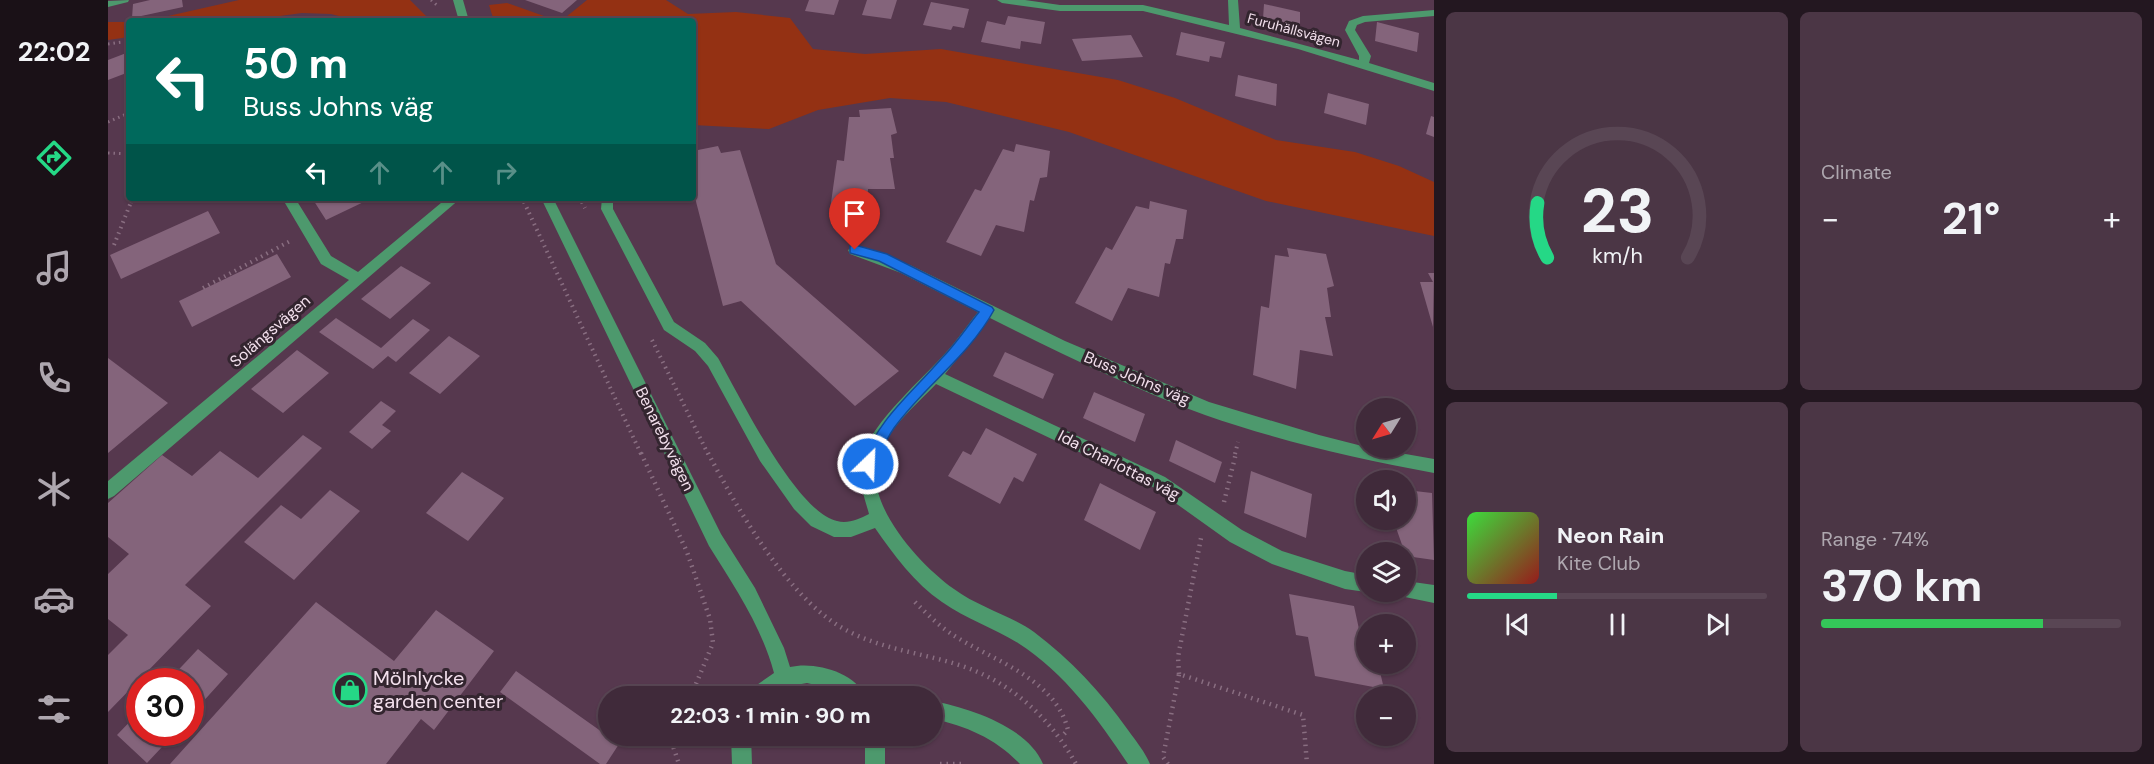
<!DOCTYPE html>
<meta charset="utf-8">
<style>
:root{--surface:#402a3a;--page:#4b3645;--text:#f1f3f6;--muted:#aea7af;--line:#594654;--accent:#25d886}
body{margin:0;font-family:"DM Sans",sans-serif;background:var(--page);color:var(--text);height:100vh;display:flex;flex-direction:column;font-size:22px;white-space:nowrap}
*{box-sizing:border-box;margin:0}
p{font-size:20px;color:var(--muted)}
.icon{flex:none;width:33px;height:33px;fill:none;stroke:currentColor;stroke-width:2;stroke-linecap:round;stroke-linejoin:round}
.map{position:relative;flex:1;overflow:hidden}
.details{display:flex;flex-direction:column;gap:12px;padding:12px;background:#231720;width:720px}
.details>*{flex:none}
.hud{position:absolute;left:18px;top:18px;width:570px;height:183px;border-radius:6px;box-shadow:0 2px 4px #0004,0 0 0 2px var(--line);background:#00695c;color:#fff;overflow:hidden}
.needle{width:39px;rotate:233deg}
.controls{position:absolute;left:1248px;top:398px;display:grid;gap:12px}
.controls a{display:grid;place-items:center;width:60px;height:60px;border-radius:50%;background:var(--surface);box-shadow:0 2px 4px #0004,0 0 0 2px var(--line);font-size:30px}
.speed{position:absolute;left:18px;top:668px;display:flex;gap:12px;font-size:30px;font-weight:700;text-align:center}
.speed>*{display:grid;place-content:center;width:78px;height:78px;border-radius:50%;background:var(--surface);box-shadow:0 2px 4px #0004,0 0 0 2px var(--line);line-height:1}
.speed .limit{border:9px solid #d22;background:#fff;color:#111}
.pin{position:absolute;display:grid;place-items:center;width:51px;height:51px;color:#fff;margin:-62px -26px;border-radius:50% 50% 50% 0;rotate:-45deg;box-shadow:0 0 6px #0007}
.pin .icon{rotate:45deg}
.me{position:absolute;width:66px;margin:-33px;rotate:24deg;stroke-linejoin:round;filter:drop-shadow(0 0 4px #0008)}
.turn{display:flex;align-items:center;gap:21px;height:126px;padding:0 18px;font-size:27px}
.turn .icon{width:78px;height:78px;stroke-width:2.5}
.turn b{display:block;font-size:42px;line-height:51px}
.lanes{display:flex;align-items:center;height:57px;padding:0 18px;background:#0003;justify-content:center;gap:30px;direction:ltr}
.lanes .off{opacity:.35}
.big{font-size:45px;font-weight:700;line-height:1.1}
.details .widget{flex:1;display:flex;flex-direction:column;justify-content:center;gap:9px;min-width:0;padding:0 21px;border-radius:9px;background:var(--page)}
.details .dial{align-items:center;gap:0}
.dial svg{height:156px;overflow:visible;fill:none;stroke:var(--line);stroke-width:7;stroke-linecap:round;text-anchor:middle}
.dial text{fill:var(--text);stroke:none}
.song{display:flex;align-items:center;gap:18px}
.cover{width:72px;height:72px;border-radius:9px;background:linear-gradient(135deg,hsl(120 70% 55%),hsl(0 70% 35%))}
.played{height:6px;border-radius:3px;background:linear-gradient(90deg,var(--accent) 30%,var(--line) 30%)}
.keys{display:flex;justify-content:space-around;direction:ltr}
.heat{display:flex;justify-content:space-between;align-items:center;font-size:33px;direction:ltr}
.charge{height:9px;border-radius:4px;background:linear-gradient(90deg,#34c759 74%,var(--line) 0)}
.details .tiles{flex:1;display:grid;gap:12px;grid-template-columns:repeat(2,1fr)}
.trip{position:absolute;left:490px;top:686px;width:345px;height:60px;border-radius:30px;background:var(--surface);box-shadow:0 2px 4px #0004,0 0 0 2px var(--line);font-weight:700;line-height:60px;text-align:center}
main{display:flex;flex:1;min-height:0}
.tab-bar{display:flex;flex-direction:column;width:108px;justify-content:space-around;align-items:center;background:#1a1117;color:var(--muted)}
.tab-bar .icon{width:42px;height:42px}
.tab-bar .current{color:var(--accent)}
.tab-bar b{font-size:27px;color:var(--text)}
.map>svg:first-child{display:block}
</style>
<main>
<nav class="tab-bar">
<b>22:02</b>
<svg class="icon current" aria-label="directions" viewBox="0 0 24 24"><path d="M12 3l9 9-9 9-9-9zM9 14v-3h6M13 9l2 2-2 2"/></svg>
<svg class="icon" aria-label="music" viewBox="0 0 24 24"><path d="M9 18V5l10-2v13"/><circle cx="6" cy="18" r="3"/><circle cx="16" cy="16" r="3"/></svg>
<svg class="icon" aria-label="phone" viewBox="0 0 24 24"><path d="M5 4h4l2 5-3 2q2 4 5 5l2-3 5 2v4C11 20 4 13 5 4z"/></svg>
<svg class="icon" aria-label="climate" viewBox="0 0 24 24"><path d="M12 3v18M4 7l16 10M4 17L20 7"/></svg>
<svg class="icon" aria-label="car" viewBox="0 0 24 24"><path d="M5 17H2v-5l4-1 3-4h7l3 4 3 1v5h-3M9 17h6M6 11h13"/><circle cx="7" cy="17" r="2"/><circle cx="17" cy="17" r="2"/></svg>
<svg class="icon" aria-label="filters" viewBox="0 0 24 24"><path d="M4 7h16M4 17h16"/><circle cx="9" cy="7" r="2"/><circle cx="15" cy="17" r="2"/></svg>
</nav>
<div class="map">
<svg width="1326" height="764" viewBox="0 0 1326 764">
<rect width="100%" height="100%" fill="#56384e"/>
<!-- green -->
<path fill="#943113" d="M131,0h171l21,21h-72l-28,-7 -29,-1 -60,8h-96z
M479,0h79l22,14 48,-2 54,6 23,31 52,5 76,-5 177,31 57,18 101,42 79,12 44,14 35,16v54l-168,-35 -197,-69 -123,-30 -56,-4 -72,12 -49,19 -76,-4v-104h-132z
M399,3l51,18h-64l-5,-16z
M0,22h21v15l-21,3z"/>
<!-- building -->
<path fill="#84647b" d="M42,0h32l1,7 -51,11 1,-14z
M417,0h52l-15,13z
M701,0h30l-5,15 -29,-4z
M759,0h30l-6,19 -29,-4z
M823,2l38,7 -5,19 -11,-2 -2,4 -28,-5z
M1156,4l36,8v14l-37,-7z
M900,16l37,6 -4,22 -20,-3 -1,8 -39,-7 6,-21 18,4z
M1269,22l42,11 -2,19 -42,-11z
M1073,32l44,10 -4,16 -11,-2 -1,6 -33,-7z
M1023,35l12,22 -61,4 -10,-22z
M21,52v20l-21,8v-20z
M1130,75l39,9 -1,22 -41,-10z
M1220,93l41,11 -3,21 -42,-12z
M783,108l6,25 -6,2 3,23h-4l5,31h-27l-3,32 -36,-4 8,-57 7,1 5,-44h11l-1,-7z
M1323,116l3,1v20l-8,-3z
M908,144l34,7 -3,26 -7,1 -6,23 -4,-1 -6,32 -28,-7 -15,31 -35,-14 29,-53 6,2 22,-42 11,3z
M610,146l3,7 19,-3 36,114 123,107 -44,35 -114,-105 -18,5 -30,-116v-39z
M204,198h60l-46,22z
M1042,201l37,9 -4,29h-7l-6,25 -5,-1 -6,34 -31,-9 -16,33 -37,-18 31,-56 6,3 24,-44 13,3z
M100,211l12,22 -99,46 -11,-24z
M1179,248l39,6 8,32 -7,2 4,29h-6l8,39 -33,-6 -4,39 -43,-14 8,-69 8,2 6,-53 14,2z
M169,254l14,23 -99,50 -13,-26z
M293,266l30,17 -41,36 -29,-20z
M1320,273h6l-1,54 -13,-45h13z
M228,318l45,30 32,-29 17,11 -34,32 -8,-6 -15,13 -54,-37z
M341,336l31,20 -40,38 -31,-21z
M189,350l32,23 -46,40 -32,-24z
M897,352l49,22 -11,25 -50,-23z
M0,358l60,45 -60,50z
M986,392l51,22 -10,28 -52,-24z
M273,401l15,10 -14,14 9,6 -19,18 -23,-17z
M878,428l51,26 -14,28 -9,-5 -14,27 -52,-28 15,-25 8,4z
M195,435l19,13 -137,137 26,21 -103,106v-57l20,-20 -20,-16v-45l21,-20 -21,-17v-34l54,-48 30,21 28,-25 38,27z
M1068,440l46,22 -7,21 -46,-22z
M1143,471l61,23 -6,44 -62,-25z
M354,472l42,26 -36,43 -42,-28z
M992,483l56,29 -16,38 -56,-30z
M222,490l30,21 -66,69 -50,-38 37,-37 20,14z
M1298,490l26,3 2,67 -28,-4 -12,-34 -15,-2 27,-1z
M1181,594l65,12 8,37 4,1v19h12l6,26 -69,-13 -7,-39 -12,-2z
M208,602l78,59 42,-51 58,41 -60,79 -13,-11 -35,45h-216z
M90,649l30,25 -38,42v-35h-22z
M408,671l103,73 -13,20h-6l-100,-72z
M32,711v21h36l-29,31 -30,-28z"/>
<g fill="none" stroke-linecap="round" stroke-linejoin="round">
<!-- path-far2 -->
<path stroke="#896e81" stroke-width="3" stroke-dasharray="1.5 4" stroke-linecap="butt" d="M323,0l8,7
M171,21h48
M0,44l21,-3
M0,122l21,-9
M0,153l21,1
M414,198l2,5
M472,198l3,5
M23,203l2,-5"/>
<!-- path-far1 -->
<path stroke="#896e81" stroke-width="4" stroke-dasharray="1.5 4.5" stroke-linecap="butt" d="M416,202l117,252
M474,202l3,6
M6,245l17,-43
M95,288l89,-48
M544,340l56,114
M1127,454l3,-12"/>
<!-- path -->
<path stroke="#896e81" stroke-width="4.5" stroke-dasharray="1.5 5" stroke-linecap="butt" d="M533,453l46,99 23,67 3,24 -22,53
M600,453c29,55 77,140 131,173 36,22 78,26 117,38 53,16 94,53 120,100
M1116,502l12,-49
M807,602c11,11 22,22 35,31 40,27 105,44 118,97l-7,7
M1071,674l-1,-17 23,-119
M566,735l-2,8 7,21
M832,764h26
M1060,764l-5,-7 16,-83 124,41 4,49"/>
<!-- minor -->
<path fill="#4d996d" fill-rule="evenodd" d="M21,0l-1,2 -20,5v-6z
M345,0h10l6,21h-10z
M889,0h28l35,5h83l86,20 -1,-25h10l2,28 119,32v-4l-14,-26 4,-9 14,-5 71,-6v6l-69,6 -8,3 -2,5 16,26 -2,7 65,20v8l-136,-42 -155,-38h-83l-58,-8z
M174,198h13l36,58 27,16 89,-74h14l-347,298 -6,3v-18l241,-201 -28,-16z
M433,198h12l168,336 34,54 29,60 6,19c24,-6 65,5 75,29h-24l-13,-8 -21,-5 -22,4 -13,9h-23l2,-7 23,-16c-12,-46 -40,-87 -65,-127z
M494,198h15l-4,4v7l61,113 31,21 13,15c21,37 78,154 119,163 11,3 22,-2 32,-7 -4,-15 -11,-34 -9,-50 6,-36 56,-79 80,-105 14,-14 25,-31 38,-47l-77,-39 -51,-19 -2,-4 7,-5 55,20 155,76 144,61 110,33 47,12 68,12v14c-78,-14 -154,-32 -229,-58 -74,-27 -145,-62 -215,-97l-45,56 220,103 77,53 40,21 63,20 21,4v17l-21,-3 -73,-25 -42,-22 -77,-55 -217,-103c-21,22 -52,47 -59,79 -11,43 44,103 77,126 24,18 56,26 80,43 37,28 67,60 94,98 8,11 17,22 22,34h-22c-30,-45 -63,-91 -110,-121 -24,-15 -52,-24 -76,-41 -28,-19 -48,-47 -67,-74l-24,9h-17l-23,-11 -17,-17 -34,-48 -52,-95 -13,-15 -31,-21 -63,-121z
M1298,581l28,4v18l-34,-7 -2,-5h8z
M825,701c36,7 95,26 110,63h-23c-24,-25 -53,-38 -87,-45z
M623,735h20l1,29h-20z
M757,735h20v29h-20z"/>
</g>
<!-- route -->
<path fill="#1a73e8" stroke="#114b97" stroke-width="1.5" d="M747,245l32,9 105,53 2,3c-25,46 -70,76 -100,118 -9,13 -14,27 -21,41l-5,2 -7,-7c20,-48 47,-67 80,-105 14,-14 25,-31 38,-47l-100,-51 -29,-8v-7z"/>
<!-- icons -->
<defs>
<symbol id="shop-ring" viewBox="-11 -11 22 22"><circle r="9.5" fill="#33252f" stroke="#25d886" stroke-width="1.5"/><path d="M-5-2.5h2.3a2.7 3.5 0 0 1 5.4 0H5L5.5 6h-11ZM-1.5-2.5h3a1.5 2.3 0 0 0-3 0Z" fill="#25d886"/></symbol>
</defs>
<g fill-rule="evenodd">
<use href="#shop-ring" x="223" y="671" width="38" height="38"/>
</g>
<g text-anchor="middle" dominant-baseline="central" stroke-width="6" stroke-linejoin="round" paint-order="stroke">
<!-- far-street labels -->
<g font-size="14" fill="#f3e0ed" stroke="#33252f">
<text transform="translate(1186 30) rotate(15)">Furuhällsvägen</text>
</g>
<!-- street labels -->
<g font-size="16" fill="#f3e0ed" stroke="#33252f">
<text transform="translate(162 331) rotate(-41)">Solängsvägen</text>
<text transform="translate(1029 378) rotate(23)">Buss Johns väg</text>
<text transform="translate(557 439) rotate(64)">Benarebyvägen</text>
<text transform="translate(1011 465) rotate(27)">Ida Charlottas väg</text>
</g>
<!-- near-poi labels -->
<g font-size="20" fill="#f3e0ed" stroke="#33252f" text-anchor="start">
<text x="265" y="678">Mölnlycke<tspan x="265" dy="23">garden center</tspan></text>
</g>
</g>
</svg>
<div class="controls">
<a><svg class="needle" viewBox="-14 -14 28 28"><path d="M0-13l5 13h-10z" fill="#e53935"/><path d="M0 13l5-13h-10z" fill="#aea7af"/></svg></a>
<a><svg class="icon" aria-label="sound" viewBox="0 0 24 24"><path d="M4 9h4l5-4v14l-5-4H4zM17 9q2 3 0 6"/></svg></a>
<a><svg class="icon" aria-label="layers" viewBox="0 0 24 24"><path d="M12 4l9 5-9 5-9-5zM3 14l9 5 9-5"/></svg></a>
<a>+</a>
<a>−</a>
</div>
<div class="speed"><div class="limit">30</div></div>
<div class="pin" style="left:747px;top:250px;background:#d93025"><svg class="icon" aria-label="arrive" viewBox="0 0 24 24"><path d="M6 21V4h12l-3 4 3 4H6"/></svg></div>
<svg class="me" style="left:760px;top:464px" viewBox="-20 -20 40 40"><circle r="17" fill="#1a73e8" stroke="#fff" stroke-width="3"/><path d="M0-11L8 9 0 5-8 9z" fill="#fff"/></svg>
<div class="trip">22:03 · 1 min · 90 m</div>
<div class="hud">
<div class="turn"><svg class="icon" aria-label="left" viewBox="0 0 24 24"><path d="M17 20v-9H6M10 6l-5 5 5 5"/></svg><div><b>50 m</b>Buss Johns väg</div></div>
<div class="lanes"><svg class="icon" aria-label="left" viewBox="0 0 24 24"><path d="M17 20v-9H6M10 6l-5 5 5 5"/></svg><svg class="icon off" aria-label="ahead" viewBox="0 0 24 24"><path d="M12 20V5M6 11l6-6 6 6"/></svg><svg class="icon off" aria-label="ahead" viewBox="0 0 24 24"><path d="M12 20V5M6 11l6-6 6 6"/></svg><svg class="icon off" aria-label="right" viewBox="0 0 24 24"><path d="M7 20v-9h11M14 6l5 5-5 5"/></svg></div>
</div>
</div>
<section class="details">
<div class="tiles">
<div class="widget dial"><svg viewBox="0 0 100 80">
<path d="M14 69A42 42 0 1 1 86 69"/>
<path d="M14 69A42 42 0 0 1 9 41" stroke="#25d886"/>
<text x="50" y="56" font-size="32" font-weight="700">23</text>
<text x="50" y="72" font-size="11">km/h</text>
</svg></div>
<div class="widget"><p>Climate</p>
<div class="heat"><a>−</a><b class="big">21°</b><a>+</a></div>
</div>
<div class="widget">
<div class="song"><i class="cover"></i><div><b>Neon Rain</b><p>Kite Club</p></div></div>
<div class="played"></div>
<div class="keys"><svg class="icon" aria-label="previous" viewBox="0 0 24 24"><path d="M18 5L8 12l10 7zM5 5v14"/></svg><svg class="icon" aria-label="pause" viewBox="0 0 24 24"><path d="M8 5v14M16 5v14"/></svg><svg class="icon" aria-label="next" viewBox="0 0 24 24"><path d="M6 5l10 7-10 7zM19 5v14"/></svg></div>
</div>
<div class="widget"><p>Range · 74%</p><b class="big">370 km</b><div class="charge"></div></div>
</div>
</section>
</main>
